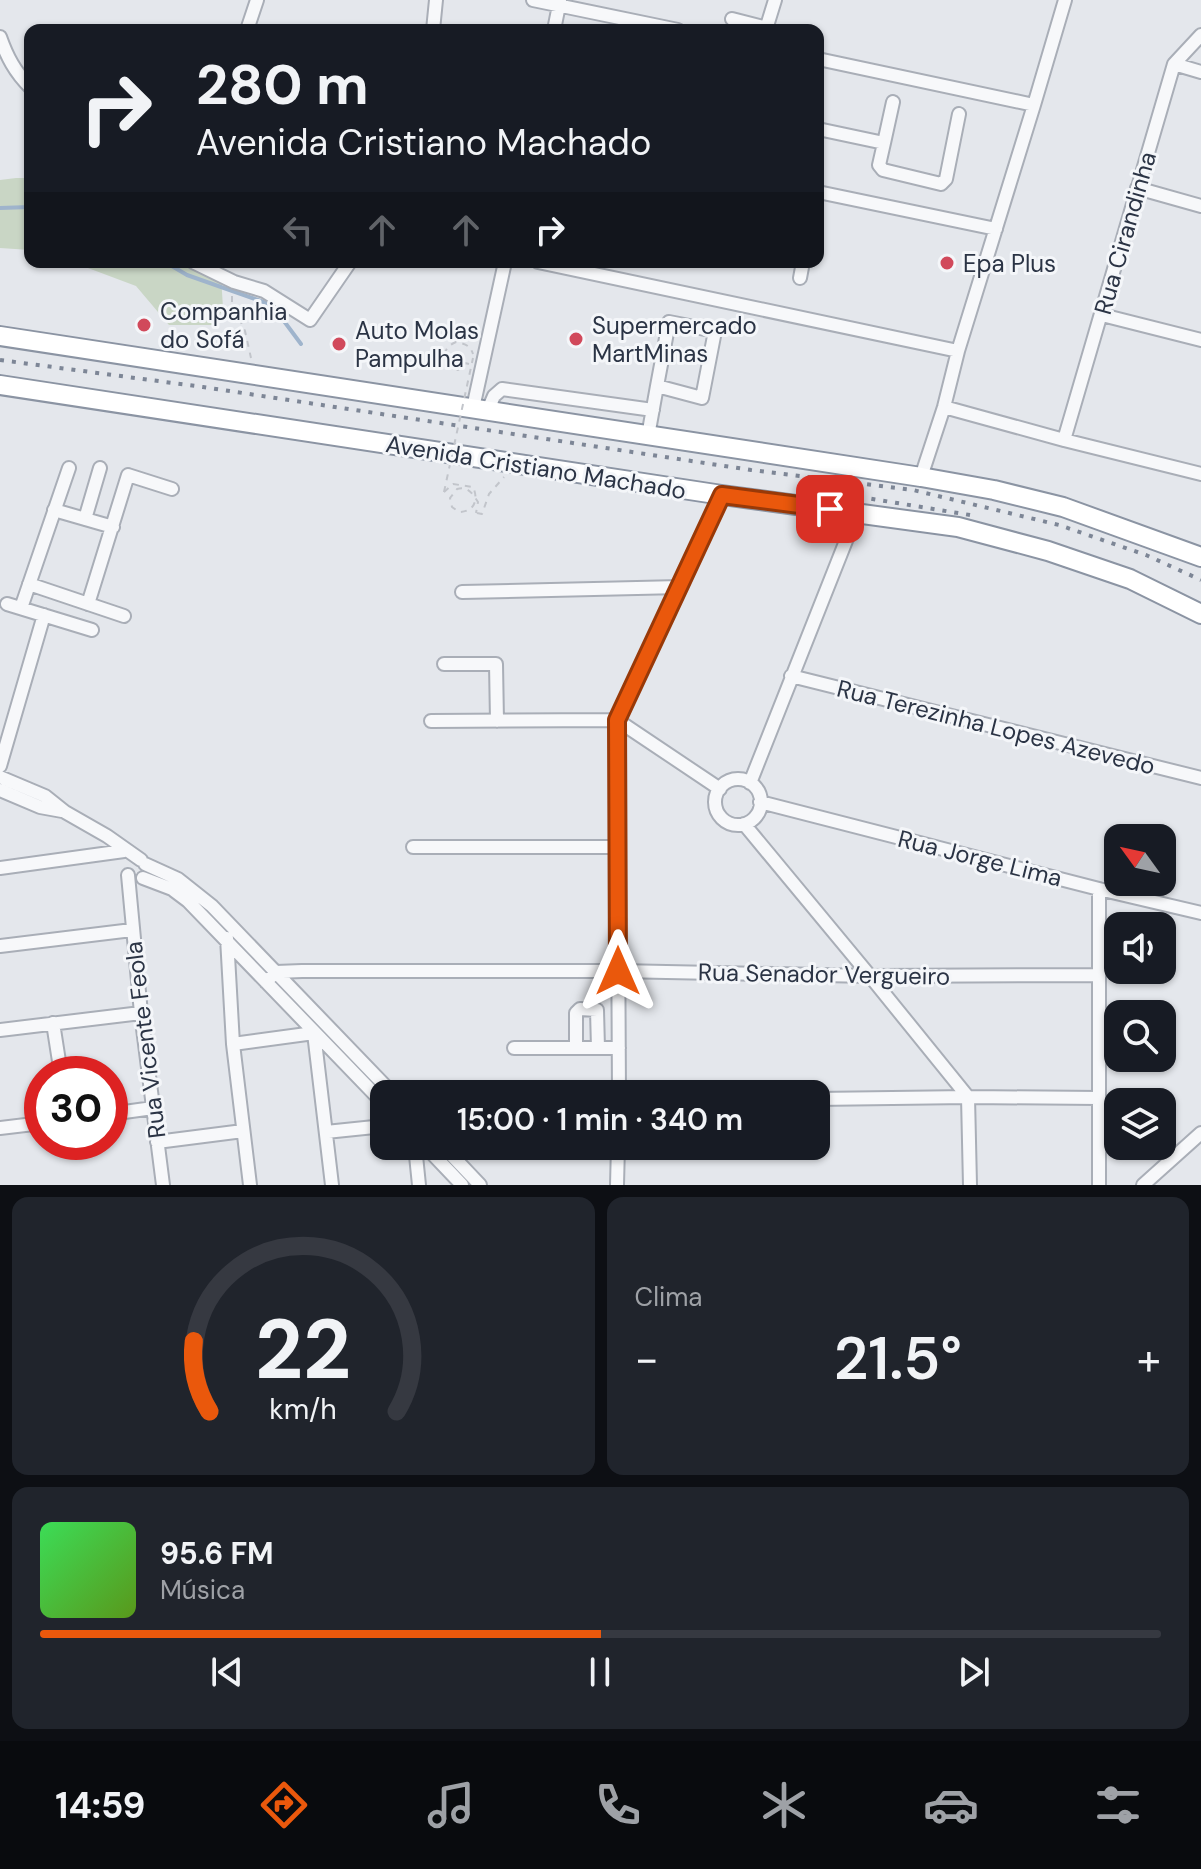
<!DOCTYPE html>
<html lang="pt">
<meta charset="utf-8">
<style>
:root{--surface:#171b24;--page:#20242c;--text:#f1f3f6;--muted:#9ea1a6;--line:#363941;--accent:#ea580c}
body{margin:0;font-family:"DM Sans",sans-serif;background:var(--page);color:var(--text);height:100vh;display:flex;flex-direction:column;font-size:30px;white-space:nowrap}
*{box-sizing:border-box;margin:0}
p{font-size:26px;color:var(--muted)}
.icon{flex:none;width:44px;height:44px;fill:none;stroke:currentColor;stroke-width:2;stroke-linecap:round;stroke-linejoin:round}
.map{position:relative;height:1185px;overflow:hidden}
.drawer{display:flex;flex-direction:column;gap:12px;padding:12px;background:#0d0f14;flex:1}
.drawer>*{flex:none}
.hud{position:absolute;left:24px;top:24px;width:800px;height:244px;border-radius:16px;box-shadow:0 2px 6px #0004;background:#171b24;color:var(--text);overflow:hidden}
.needle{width:52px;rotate:303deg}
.fabs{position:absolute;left:1104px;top:824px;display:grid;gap:16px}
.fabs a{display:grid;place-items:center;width:72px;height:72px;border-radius:16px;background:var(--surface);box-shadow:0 2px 6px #0004;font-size:40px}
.speed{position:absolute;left:24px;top:1056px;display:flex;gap:16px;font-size:40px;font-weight:700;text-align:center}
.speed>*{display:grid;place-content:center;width:104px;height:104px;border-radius:50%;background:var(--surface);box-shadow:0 2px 6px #0004;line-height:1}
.speed .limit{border:12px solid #d22;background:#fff;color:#111}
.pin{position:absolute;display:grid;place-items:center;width:68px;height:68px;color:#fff;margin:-34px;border-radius:16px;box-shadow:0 4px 12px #0006}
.me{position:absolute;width:88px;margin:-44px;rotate:0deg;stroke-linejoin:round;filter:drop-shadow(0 0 6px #0008)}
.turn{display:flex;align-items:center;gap:28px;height:168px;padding:0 40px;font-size:36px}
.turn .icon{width:104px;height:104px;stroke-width:2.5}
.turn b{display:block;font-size:56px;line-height:68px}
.lanes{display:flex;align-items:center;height:76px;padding:0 40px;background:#0003;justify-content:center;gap:40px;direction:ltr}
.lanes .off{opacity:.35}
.big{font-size:60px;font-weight:600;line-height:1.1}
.drawer .widget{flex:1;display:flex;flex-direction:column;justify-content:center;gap:12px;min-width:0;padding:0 28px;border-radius:16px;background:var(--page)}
.drawer .dial{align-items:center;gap:0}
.dial svg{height:208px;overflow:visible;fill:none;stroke:var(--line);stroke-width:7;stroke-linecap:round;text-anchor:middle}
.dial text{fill:var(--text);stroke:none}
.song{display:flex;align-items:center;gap:24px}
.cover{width:96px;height:96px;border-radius:12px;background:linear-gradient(135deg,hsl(130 70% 55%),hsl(90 70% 35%))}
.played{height:8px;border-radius:4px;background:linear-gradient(90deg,var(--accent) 50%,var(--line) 50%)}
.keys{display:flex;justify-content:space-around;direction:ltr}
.heat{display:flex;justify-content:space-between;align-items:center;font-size:44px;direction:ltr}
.drawer .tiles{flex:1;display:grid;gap:12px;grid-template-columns:1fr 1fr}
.widget:last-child{grid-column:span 2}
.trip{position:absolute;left:370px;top:1080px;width:460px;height:80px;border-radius:16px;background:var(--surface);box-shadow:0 2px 6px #0004;font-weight:600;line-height:80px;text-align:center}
.dock{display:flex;height:128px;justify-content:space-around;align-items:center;background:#090b0e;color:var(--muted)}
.dock .icon{width:56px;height:56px}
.dock .selected{color:var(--accent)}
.dock b{font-size:36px;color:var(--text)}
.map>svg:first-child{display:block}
</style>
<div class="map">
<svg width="1201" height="1185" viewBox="0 0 1201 1185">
<rect width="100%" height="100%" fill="#e4e7ec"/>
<!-- green -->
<path fill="#c9d6c5" d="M16,178h14v72l-30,-2v-68z
M72,262h125l24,14 2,32 -8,17h-46l-33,-39z"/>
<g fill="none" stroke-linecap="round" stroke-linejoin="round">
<!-- stream -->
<path stroke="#9fb4cc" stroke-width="4" d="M0,208l30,-1
M165,262l22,13 85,30 29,39"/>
<defs>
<path id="minor" d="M533,0l145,30
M732,19l31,8 4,-1 8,-26
M247,30l10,-30
M433,30l3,-30
M554,30l6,-30
M0,37c7,20 15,35 30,50
M818,59l216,46
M1174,64l27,8
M818,129l66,14 -5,22 4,5 58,14 5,-5 13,-65
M884,143l9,-41
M1137,188l64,18
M818,192l178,37
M193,262l41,20 30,9 46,29 40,-58
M538,262l420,89
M800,278l3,-16
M1102,315l99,25
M944,407l120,33 137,34
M473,408l32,-146
M488,410l6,-14 8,-7 151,21
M648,436l9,-50 45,12 13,-67 -46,-9 -12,64
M1064,440l110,-376 27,-29
M921,477l23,-70 14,-56 76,-246 31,-105
M54,510l59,17
M85,519l15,-51
M29,584l95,32
M462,592l218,-5
M7,604l85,26
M88,604l40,-129 44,14
M21,608l48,-140
M444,664h52l1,57
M791,676l410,102
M431,721l186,-1 103,69
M0,766l44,-151
M0,777l45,19 20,16 42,24 34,24
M715 802a23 23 0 1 1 46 0a23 23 0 1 1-46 0Z
M750,783l107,-270
M0,790l40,17 22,4
M760,802l339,87 102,24
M744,824l126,152 98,121 2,88
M413,847h205
M145,864l33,15 34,27 181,188
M0,868l124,-17
M128,875l13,138 22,172
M143,878l29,11 16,12 196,203
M1099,889v296
M227,938l6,106 17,141
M0,946l132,-16
M266,982l10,-10 26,-1h316l252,5 228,-1
M53,1023l8,51
M0,1030l141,-17
M314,1033l18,152
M233,1044l81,-11
M514,1048h105
M576,1048v-35l4,-4 17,1 1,38
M619,1094l-2,-374 105,-225
M816,1099l152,-2 131,1
M110,1114l43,-6
M0,1128l42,-5
M326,1132l58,-6
M157,1142l86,-11
M415,1146l4,39
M425,1146l37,39
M443,1146l37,39
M617,1185l1,-39
M1143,1185l58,-52"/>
<path id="highway" d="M0,336l921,141 73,13 69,17 138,50
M0,385l722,110 236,32 90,24 82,28 71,35"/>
</defs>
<!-- minor casing -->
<use href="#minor" stroke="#a9aeb7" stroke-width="16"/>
<!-- highway casing -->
<use href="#highway" stroke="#8b94a3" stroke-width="22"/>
<!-- path -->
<path stroke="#c2c5cb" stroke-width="2" stroke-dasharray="6 6" stroke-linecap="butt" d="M232,296v7l13,28 6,27
M469,364l-4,-1 -2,4 -5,3c-15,-6 -19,-21 -2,-28 9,2 14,3 17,12
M444,492l9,-8 20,3c6,13 1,25 -14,25l-7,-5 -2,-9 7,-9c11,-3 15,4 21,13l-2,11
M477,513l5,1 7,-20 15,-17"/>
<!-- minor -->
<use href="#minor" stroke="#f7f8fa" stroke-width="12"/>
<!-- highway -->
<use href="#highway" stroke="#fff" stroke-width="18"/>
<!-- rail -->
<path stroke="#7d8696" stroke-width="4" stroke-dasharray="4 8" stroke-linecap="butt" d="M0,360l203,27 548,83 162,20 146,35 87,30 55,25
M824,491l146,24"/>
<!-- path-bridge -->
<path stroke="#c2c5cb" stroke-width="2" stroke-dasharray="6 6" stroke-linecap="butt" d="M444,492l29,-134"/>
</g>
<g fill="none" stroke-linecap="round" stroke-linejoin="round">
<defs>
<path id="route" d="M618,971l-1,-251 105,-225 108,14"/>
</defs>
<!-- route casing -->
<use href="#route" stroke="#983908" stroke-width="20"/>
<!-- route -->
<use href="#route" stroke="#ea580c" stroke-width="14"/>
</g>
<!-- markers -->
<g fill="#d1495b" stroke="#f4f6f9" stroke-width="3">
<circle cx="947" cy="263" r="8"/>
<circle cx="144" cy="325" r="8"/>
<circle cx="576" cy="339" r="8"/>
<circle cx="339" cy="344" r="8"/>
</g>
<g text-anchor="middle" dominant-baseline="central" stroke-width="6" stroke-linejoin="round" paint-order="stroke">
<!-- street labels -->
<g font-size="24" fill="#2b3445" stroke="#f4f6f9">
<text transform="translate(1125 233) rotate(-74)">Rua Cirandinha</text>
<text transform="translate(536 467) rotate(9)">Avenida Cristiano Machado</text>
<text transform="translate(996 727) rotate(14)">Rua Terezinha Lopes Azevedo</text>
<text transform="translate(980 858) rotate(14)">Rua Jorge Lima</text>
<text transform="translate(824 974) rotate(1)">Rua Senador Vergueiro</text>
<text transform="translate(145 1040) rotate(-97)">Rua Vicente Feola</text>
</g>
<!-- poi labels -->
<g font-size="24" fill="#2b3445" stroke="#f4f6f9" text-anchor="start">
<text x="963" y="263">Epa Plus</text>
<text x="160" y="311">Companhia<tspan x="160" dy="28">do Sofá</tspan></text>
<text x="592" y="325">Supermercado<tspan x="592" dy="28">MartMinas</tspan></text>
<text x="355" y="330">Auto Molas<tspan x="355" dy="28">Pampulha</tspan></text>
</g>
</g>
</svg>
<div class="fabs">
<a><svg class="needle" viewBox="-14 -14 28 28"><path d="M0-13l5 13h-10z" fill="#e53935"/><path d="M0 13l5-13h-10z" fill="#9ea1a6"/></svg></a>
<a><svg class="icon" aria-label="sound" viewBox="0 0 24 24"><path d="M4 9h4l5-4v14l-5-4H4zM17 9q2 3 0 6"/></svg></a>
<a><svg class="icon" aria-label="search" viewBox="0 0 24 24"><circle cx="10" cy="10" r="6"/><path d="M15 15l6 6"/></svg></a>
<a><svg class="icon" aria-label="layers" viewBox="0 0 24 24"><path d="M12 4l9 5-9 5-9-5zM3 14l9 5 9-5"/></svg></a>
</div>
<div class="speed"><div class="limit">30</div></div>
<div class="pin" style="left:830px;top:509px;background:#d93025"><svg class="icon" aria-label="arrive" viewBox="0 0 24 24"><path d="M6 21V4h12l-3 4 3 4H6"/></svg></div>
<svg class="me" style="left:618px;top:971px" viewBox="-20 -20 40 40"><path d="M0-17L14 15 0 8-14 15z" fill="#ea580c" stroke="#fff" stroke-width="4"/></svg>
<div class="trip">15:00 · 1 min · 340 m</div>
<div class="hud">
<div class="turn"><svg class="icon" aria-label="right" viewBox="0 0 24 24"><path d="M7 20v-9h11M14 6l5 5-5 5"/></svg><div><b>280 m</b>Avenida Cristiano Machado</div></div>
<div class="lanes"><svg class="icon off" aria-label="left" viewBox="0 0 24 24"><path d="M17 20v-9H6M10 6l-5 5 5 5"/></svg><svg class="icon off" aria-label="ahead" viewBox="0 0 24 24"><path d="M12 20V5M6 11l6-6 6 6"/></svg><svg class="icon off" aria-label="ahead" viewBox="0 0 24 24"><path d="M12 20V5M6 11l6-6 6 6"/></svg><svg class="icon" aria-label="right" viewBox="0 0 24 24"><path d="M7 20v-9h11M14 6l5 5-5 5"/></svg></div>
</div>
</div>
<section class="drawer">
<div class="tiles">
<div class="widget dial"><svg viewBox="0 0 100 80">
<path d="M14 69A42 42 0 1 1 86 69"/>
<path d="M14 69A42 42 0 0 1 8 42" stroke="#ea580c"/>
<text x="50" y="56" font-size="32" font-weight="700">22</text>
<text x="50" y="72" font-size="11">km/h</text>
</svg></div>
<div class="widget"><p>Clima</p>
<div class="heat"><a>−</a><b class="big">21.5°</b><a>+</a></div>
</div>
<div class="widget">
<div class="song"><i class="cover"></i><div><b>95.6 FM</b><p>Música</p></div></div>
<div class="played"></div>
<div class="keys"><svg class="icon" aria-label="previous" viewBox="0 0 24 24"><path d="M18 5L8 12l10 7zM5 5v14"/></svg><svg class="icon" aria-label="pause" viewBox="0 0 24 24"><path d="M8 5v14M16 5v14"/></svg><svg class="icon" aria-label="next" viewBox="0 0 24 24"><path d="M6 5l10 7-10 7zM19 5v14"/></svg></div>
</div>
</div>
</section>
<nav class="dock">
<b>14:59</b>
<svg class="icon selected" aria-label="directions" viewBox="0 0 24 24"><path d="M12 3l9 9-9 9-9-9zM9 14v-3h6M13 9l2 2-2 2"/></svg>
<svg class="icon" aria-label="music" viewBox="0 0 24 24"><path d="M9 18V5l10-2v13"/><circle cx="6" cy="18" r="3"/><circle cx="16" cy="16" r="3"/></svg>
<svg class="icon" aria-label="phone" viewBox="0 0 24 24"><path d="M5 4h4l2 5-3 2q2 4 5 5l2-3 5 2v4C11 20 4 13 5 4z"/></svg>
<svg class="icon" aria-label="climate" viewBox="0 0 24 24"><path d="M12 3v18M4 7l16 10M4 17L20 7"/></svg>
<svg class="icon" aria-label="car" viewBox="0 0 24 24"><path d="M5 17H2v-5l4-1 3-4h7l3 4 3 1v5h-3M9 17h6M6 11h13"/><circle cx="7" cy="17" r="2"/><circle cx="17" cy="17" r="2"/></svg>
<svg class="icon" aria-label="filters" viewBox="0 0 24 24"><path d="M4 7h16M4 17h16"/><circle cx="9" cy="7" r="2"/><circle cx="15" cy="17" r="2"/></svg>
</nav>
